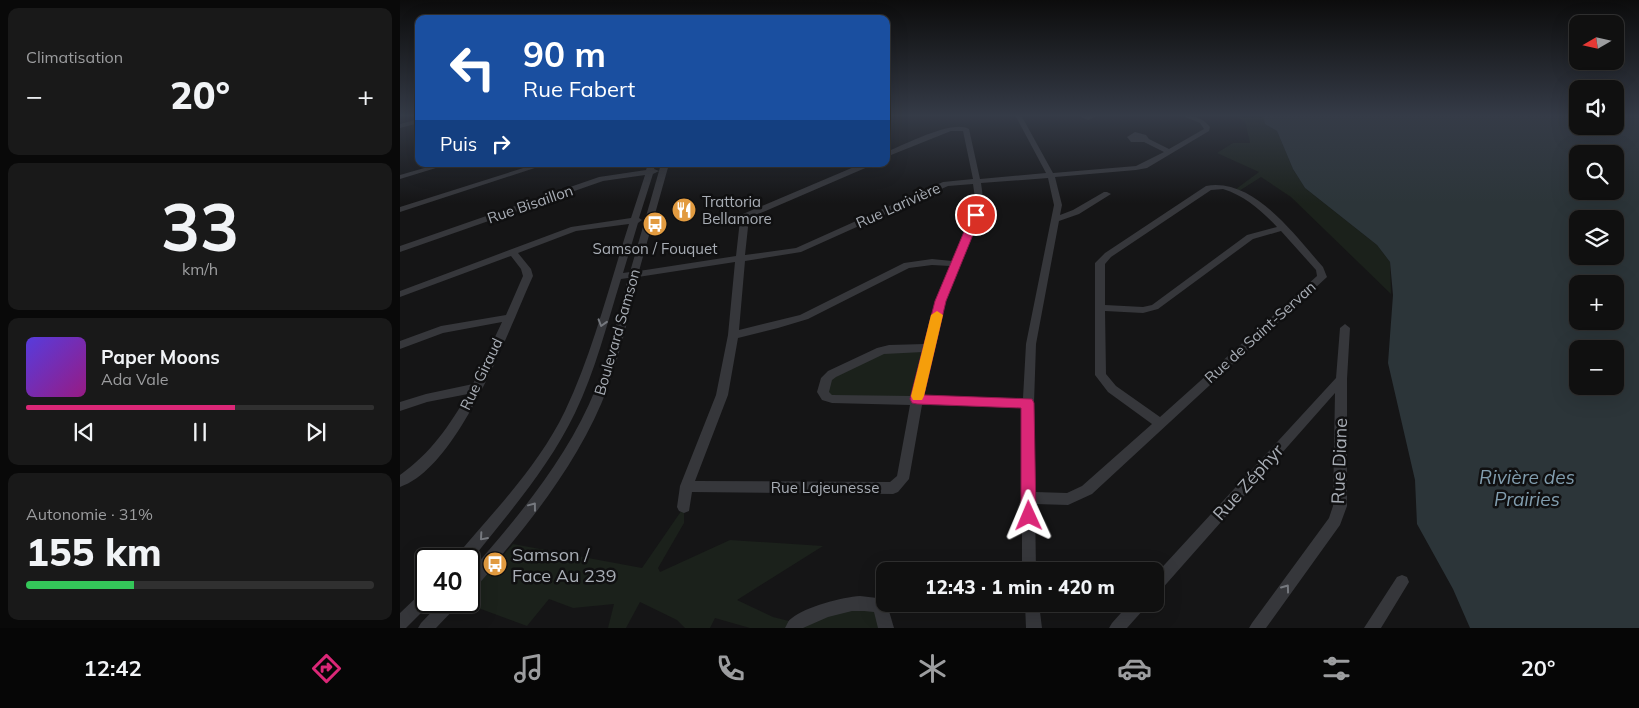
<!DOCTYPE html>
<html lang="fr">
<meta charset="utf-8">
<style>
:root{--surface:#101010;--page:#191919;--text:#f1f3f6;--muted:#9c9d9f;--line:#303030;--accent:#db2777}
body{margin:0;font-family:Mulish,sans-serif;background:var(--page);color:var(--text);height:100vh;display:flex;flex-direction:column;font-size:19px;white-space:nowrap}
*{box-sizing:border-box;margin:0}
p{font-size:16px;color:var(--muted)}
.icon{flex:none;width:28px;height:28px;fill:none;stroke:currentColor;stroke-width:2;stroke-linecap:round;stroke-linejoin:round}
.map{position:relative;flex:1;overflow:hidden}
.side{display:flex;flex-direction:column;gap:8px;padding:8px;background:#090909;width:400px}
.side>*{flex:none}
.top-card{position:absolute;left:15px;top:15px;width:475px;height:152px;border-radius:10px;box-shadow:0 5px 20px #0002,0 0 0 1px var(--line);background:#1a4fa0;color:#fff;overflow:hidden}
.needle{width:32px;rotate:261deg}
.controls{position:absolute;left:1169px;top:15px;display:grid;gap:10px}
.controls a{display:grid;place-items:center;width:55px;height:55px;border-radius:10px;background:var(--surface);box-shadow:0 5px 20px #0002,0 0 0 1px var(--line);font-size:25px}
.speed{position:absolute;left:15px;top:548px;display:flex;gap:10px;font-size:25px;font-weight:700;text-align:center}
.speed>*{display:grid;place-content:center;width:65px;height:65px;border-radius:50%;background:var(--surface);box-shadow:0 5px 20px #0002,0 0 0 1px var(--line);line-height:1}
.speed .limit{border:2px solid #111;border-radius:8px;background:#fff;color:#111}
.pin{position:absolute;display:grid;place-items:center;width:42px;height:42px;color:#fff;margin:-21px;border:2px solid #fff;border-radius:50%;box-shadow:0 1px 5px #0007}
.me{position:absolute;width:55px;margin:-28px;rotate:359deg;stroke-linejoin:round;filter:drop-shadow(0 0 4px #0008)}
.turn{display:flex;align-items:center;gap:18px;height:105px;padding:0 25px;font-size:22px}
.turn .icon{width:65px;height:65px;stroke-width:2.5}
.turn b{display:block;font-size:35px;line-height:42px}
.then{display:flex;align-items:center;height:48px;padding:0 25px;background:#0003;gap:10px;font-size:19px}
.big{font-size:38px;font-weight:800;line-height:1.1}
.side .tile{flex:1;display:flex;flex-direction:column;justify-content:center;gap:8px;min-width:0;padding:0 18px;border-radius:10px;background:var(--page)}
.side .dial{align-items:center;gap:0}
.dial b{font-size:65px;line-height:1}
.song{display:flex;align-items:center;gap:15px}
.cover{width:60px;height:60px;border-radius:8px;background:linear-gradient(135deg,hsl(250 70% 55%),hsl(310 70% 35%))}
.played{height:5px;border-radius:2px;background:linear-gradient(90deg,var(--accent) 60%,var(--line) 60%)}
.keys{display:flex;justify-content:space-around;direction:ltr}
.heat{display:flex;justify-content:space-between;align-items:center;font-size:28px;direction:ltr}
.charge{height:8px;border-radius:4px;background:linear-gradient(90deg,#34c759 31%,var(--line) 0)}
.trip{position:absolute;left:476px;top:562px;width:288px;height:50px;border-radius:10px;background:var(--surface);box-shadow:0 5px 20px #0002,0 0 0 1px var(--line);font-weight:800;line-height:50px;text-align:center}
.tabs{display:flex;height:80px;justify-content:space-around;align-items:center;background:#060606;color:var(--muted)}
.tabs .icon{width:35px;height:35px}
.tabs .current{color:var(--accent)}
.tabs b{font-size:22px;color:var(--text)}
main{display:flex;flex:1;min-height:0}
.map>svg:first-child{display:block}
</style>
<main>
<section class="side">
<div class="tile"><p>Climatisation</p>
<div class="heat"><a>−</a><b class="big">20°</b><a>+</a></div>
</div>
<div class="tile dial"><b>33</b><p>km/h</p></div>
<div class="tile">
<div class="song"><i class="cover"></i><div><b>Paper Moons</b><p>Ada Vale</p></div></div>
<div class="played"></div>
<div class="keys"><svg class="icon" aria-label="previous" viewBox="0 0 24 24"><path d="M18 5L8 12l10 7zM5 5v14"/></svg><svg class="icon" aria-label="pause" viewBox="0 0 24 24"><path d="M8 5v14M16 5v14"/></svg><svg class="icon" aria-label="next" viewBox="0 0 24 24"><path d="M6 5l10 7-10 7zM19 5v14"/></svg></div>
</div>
<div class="tile"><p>Autonomie · 31%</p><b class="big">155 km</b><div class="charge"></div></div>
</section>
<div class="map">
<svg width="1239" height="628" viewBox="0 0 1239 628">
<rect width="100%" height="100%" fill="#151516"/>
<!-- green -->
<path fill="#1b211b" d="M832,115h31l2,9 12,7 16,38 12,19 72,57 13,17 1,32 -100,-97 -30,-20 -22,14 -3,-2 23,-17 -42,-19 16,-10h17l-5,-22z
M528,348l-11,51 -91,-2 1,-19 54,-27z
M284,507v16l-26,45 2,4 70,-32 93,6 -86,54 36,17 24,6 16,-8 67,-9 6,22h-136l-35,-10 -5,10h-25l-8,-8 -37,-18 -14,26h-18l6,-24 -41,4 -24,-9 -22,27 -65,-24 7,-1v-7l44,-50 129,24z"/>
<!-- water -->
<path fill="#2c3539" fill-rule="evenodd" d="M863,115h314l1,11h37v-11h24v513h-169l-17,-39 -36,-65 -2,-44 -27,-117 5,-68 -3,-33 -13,-17 -72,-57 -12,-19 -16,-38 -12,-7zM1178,154h37v37h-37zM1178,219h37v37h-37zM1178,284h37v37h-37zM1178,349h37v37h-37z"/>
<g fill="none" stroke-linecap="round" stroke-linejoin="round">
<!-- minor -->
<path fill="#36373b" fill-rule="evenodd" d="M615,115h6l32,58 83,-7 28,-14 -20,-10h-13l-4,-5 8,-5 11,3 3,4 20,10 35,-20 -4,-6 -19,-8c12,0 22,3 29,12l-1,4 -62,37 -11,2 -81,7 7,28 -2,10 13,-5 31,-18h3l4,2 -32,20 -20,7 -23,123 -2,59 1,89 32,1 15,-7 70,-62 -44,-32 -13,-17v-112l10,-10 101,-67c48,-9 89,50 117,81l4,10 -235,217 -24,11 -33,-1 1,67h-14v-164l-100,-2 -13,74 -11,13 -5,2 -201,-2 -3,19 -5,2 -5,-2 -2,-4 3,-21 36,-91 12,-60 7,-73 -97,15c-9,37 -17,74 -30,110 -23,61 -62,115 -103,164 -9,11 -24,35 -36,39v-17c49,-56 99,-115 127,-185 14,-35 23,-73 32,-110l-7,1c-14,45 -26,93 -46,134 -27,56 -68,102 -106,150v-4h-13l2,-5c38,-45 81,-89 107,-143 28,-59 44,-125 64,-187l-53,7 -58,22 13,16 2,7c-25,55 -74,191 -133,211v-12c31,-22 49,-49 68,-81l-41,8 -27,9v-9l26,-8 47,-10 29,-62 -59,11 -43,16v-8l41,-15 65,-11 17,-39 -2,-7 -10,-13 -111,41v-6l171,-64 60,-9 14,-43 -42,6 -203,71v-6l199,-69 47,-7 2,-6h8l-2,5 5,2 -6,3 -14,44 3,2 -4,3 -15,50 7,-1 31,-108h8l-30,107 97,-15 4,-36 3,-6 118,-50h10l-1,2 -121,52 -4,37 51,-7 147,-66 30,-3 -10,-48h-12l-65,26v-5c18,-7 67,-33 83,-23l11,50 66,-6zM648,178l6,27 -28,139 -3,54 -100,-2 22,-95 39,-96 -3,-22zM573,184l3,21 -24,56 -20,-2 -28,4 -104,52 -61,15 6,-69 56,-9 147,-66zM823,189c22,7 38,21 54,38l-30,8 -95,70 -9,2 -38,-2v-41l6,-7 100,-67zM881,231l35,39 1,6 -157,141 -44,-31 -10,-12 -1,-63 38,2 15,-4 95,-70zM532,265l18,1 -15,35 -10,43 -36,1 -12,3 -49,23 -7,7 -4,14 5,8 10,3 78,2 -13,71 -7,6 -195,-1 33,-86 10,-57 40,-10 30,-9 101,-51zM523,352l-11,44 -80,-1 -3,-3 3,-12 4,-3 48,-23z
M677,115h22l-11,5z
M19,119v4l-19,5v-4z
M38,164h11l-49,15v-4z
M136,164h11l-147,48v-5z
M945,324l5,4 -3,51v127l-7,19 -74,103h-17l3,-5 77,-105 4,-12 2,-113 -175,198 -5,2v-18l181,-197 4,-50z
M1002,575l5,2 2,5 -28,46h-17l33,-51z
M26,591v10h6l-1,2 -25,25h-6v-15l21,-20z
M460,596l17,2 8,-1v7h9l-2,5 -3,2 5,17h-16l-4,-16 -10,-1h-12l-24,6 -25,11h-18c2,-3 3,-8 7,-10 13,-11 51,-21 68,-22z
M42,601h17l-2,5 -21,22h-18l3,-5z
M625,604h14l3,24h-16z
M729,604h17l-2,5 -17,19h-18l3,-5z"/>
</g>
<!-- one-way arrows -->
<defs><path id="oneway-chevron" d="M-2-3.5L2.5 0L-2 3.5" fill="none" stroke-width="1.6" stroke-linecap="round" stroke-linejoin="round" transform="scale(1.25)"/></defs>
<g stroke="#75787e">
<use href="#oneway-chevron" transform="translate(202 323) rotate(107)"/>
<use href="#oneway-chevron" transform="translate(133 506) rotate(-53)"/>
<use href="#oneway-chevron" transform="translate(83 537) rotate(131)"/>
<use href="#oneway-chevron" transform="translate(886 588) rotate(-54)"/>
</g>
<!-- sky -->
<linearGradient id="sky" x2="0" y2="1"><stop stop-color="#0c0c0c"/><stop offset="0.57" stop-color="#353b47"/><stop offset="1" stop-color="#353b47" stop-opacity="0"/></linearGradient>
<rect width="1239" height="203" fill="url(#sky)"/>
<!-- route -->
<path fill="#db2777" stroke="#8e194d" d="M576,212l5,3 -35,86 -22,94 108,4 2,4 2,113 -2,5 -5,2 -5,-2 -3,-5v-108l-104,-4 -5,-1 -2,-4 25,-98 36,-86z"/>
<!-- slow -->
<path fill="#f59e0b" d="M537,311l6,4 -19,81 -2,4h-9l-2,-4 20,-81z"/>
<!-- icons -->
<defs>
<symbol id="restaurant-disc" viewBox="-11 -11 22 22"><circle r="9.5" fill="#e29b40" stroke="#101011"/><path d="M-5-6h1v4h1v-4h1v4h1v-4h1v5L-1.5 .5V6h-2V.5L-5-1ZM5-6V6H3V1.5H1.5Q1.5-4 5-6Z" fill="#fff"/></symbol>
<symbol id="bus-disc" viewBox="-11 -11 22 22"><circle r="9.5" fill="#e29b40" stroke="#101011"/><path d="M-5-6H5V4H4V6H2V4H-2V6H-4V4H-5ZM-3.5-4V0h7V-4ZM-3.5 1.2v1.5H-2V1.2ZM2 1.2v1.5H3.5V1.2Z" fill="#fff"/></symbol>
</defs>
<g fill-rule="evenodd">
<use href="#restaurant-disc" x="270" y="196" width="28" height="28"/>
<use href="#bus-disc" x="241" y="210" width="28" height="28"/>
<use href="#bus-disc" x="81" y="550" width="28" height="28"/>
</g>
<g text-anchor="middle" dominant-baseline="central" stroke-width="5" stroke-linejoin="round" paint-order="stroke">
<!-- poi labels -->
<g font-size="15" fill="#a8adb5" stroke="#101011" text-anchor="start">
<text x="302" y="201">Trattoria<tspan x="302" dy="17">Bellamore</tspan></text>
<text x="255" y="248" text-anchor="middle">Samson / Fouquet</text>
</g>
<!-- street labels -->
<g font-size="15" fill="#a8adb5" stroke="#101011">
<text transform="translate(130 204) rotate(-19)">Rue Bisaillon</text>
<text transform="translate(498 205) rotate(-24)">Rue Larivière</text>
<text transform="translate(217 332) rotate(-74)">Boulevard Samson</text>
<text transform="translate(860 332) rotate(-42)">Rue de Saint-Servan</text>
<text transform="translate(81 374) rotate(-64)">Rue Giraud</text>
<text x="425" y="487">Rue Lajeunesse</text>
</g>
<!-- near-street labels -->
<g font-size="18" fill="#a8adb5" stroke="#101011">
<text transform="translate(939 461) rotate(-88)">Rue Diane</text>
<text transform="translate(848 482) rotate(-48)">Rue Zéphyr</text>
</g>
<!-- near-poi labels -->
<g font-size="18" fill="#a8adb5" stroke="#101011" text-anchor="start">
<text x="112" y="554">Samson /<tspan x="112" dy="21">Face Au 239</tspan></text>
</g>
<!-- near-water labels -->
<g font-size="19" font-style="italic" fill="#819dae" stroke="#101011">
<text x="1127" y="477">Rivière des<tspan x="1127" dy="22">Prairies</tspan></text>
</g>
</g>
</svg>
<div class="controls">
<a><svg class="needle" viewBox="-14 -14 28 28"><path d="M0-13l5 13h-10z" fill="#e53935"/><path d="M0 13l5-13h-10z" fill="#9c9d9f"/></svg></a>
<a><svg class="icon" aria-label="sound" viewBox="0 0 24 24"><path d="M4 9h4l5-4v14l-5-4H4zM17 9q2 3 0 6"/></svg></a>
<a><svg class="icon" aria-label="search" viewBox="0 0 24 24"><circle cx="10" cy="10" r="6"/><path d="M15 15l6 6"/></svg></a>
<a><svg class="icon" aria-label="layers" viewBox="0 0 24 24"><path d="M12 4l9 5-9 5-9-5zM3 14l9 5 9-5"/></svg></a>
<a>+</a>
<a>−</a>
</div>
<div class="speed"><div class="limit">40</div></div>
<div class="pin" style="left:576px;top:215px;background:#d93025"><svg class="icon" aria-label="arrive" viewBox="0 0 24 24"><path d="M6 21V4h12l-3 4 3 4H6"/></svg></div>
<svg class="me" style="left:629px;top:516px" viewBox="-20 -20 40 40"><path d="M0-17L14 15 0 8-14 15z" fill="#db2777" stroke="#fff" stroke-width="4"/></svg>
<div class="trip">12:43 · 1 min · 420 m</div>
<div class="top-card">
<div class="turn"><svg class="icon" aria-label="left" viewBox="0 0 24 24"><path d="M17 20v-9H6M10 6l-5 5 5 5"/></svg><div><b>90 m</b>Rue Fabert</div></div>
<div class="then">Puis<svg class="icon" aria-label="right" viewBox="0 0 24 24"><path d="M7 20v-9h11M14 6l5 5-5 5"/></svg></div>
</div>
</div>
</main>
<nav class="tabs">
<b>12:42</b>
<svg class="icon current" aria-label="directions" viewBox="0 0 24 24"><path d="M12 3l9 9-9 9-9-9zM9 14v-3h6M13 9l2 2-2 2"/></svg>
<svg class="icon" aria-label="music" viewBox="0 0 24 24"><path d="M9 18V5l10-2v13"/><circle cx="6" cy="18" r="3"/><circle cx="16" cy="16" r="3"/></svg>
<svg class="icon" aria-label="phone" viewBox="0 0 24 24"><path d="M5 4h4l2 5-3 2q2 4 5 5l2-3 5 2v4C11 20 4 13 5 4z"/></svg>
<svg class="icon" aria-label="climate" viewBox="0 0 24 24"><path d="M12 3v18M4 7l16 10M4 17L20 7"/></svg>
<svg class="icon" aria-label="car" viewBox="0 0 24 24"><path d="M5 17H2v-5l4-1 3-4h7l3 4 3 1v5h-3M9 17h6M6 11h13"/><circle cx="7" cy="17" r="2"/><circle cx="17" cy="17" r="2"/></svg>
<svg class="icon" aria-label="filters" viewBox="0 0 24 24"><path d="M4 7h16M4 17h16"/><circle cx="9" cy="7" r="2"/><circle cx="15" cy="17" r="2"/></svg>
<b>20°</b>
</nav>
